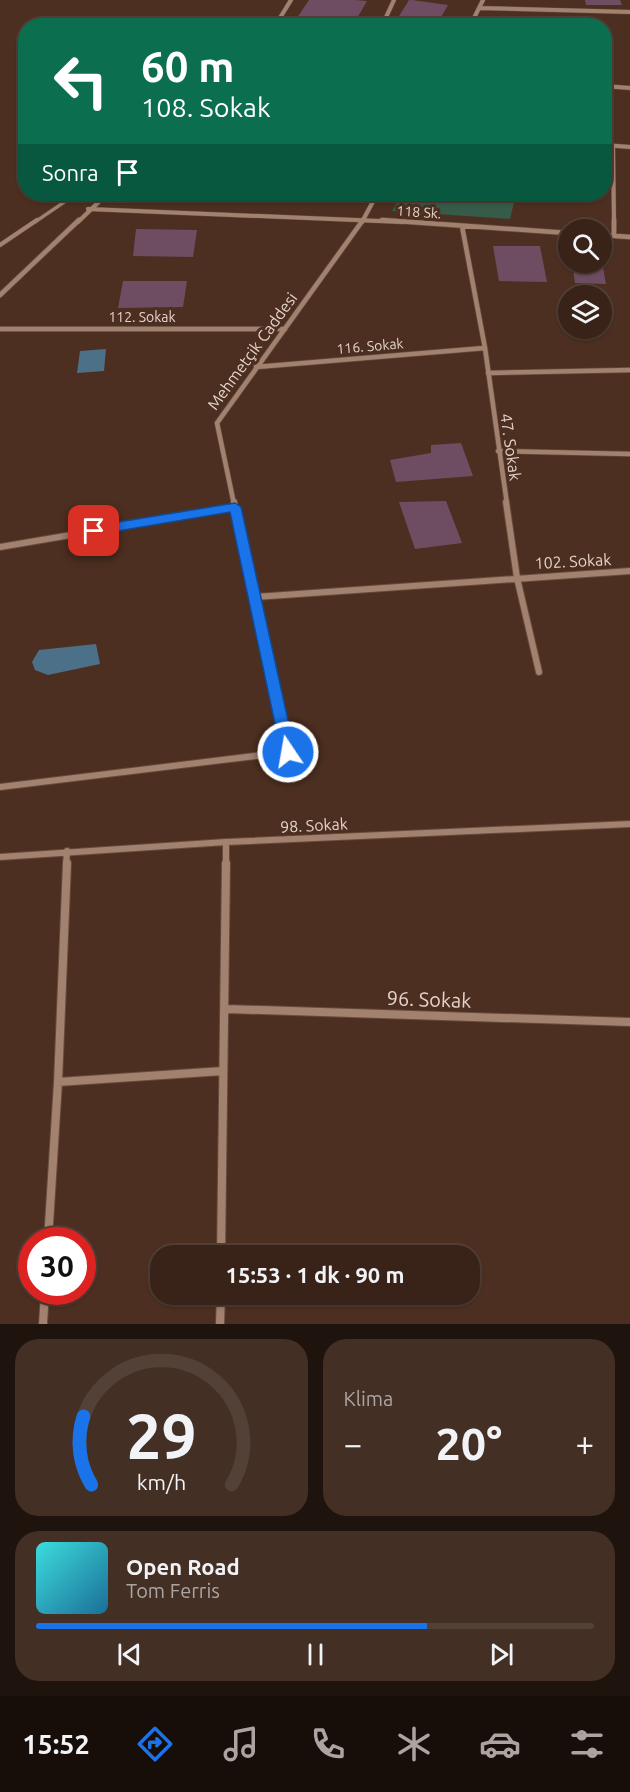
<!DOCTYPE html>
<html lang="tr">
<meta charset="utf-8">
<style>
:root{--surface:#392318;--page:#442f25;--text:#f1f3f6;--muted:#aba4a2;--line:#534037;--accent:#1a73e8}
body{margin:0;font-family:Ubuntu,sans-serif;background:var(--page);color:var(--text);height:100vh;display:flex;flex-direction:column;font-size:22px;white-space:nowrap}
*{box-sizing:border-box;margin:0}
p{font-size:20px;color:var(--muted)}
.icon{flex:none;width:33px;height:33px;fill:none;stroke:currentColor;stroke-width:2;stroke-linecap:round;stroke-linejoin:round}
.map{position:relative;height:1324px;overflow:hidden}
.details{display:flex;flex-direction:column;gap:15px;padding:15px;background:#1f130d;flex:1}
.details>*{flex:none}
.guide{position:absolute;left:18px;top:18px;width:594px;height:183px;border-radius:24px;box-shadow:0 2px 4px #0004,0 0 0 2px var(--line);background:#0b6e4f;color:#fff;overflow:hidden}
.fabs{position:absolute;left:558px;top:219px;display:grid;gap:12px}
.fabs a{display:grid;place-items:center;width:54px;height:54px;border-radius:50%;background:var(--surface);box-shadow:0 2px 4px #0004,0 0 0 2px var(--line);font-size:30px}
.speed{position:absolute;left:18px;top:1227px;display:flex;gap:12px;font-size:30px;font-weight:700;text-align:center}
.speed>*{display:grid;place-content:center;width:78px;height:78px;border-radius:50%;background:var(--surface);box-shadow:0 2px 4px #0004,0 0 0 2px var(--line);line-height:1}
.speed .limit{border:9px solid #d22;background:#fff;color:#111}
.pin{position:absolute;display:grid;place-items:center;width:51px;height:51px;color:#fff;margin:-26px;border-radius:12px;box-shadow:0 3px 9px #0006}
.me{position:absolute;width:66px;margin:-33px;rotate:348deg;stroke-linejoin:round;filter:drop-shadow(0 0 4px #0008)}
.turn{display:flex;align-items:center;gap:21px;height:126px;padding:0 24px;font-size:27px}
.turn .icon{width:78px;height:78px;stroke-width:2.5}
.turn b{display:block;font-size:42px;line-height:51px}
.then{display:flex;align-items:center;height:57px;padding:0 24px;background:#0003;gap:12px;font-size:22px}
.big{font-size:45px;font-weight:700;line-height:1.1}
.details .card{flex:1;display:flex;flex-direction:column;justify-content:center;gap:9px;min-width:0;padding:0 21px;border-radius:24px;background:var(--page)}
.details .dial{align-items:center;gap:0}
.dial svg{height:156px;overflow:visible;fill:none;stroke:var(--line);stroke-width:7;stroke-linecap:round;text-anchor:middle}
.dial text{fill:var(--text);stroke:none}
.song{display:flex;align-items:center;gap:18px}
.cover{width:72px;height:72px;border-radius:9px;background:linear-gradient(135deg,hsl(180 70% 55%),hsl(200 70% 35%))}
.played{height:6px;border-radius:3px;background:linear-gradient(90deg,var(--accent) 70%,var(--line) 70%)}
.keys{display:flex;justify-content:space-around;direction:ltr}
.heat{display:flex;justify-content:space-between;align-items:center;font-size:33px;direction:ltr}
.details .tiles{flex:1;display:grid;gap:15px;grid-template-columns:1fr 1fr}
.card:last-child{grid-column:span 2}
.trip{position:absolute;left:150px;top:1245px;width:330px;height:60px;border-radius:24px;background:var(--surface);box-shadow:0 2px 4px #0004,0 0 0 2px var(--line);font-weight:700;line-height:60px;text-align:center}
.tab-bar{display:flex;height:96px;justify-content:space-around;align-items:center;background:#170e0a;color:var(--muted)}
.tab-bar .icon{width:42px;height:42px}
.tab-bar .active{color:var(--accent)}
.tab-bar b{font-size:27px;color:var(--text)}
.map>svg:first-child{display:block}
</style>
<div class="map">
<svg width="630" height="1324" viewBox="0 0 630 1324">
<rect width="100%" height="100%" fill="#4c2f20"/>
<!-- green -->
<path fill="#365b49" d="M402,194h114l-6,25 -118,-8z"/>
<!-- water -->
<path fill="#4c7087" d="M106,349l-2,22 -27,2 3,-22z
M96,644l4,20 -52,11 -13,-5 -3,-8 7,-12z"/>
<!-- building -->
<path fill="#6e4d63" d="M309,0h45l13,1 -14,24 -56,-7z
M409,0h3l36,5 -12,21 -40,-5z
M585,0h35l2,5h-36z
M522,20l34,4v2h-35z
M301,194h29l-3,5z
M136,229l61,1 -4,27 -60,-1z
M493,246h47l7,36 -48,-1z
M572,262h30l4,22 -31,-1z
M123,281h64l-4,26 -65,1z
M461,443l12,33 -77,6 -6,-22 41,-7v-8z
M446,501l16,42 -47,6 -16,-47z"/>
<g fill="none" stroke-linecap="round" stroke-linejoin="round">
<defs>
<path id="service-far1" d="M35,222l41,-28"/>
<path id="service" d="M0,245l37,-25"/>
<path id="minor-far3" d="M479,8l151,4
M275,26l16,-26
M382,26l12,-26
M470,26l13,-26
M604,86l26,2
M604,145l26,2
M613,145l1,77
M88,209l315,13
M78,222l29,-28
M362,222l15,-28"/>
<path id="minor-far2" d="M382,220l186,13
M614,220v16
M462,226l23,122 22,156
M602,235l28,2
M0,295l79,-75
M0,329h285
M256,367l229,-19
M488,373l142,-3
M498,451l132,3
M234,504l-17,-81 146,-203"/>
<path id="minor-far1" d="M506,502l11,76 22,94
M0,547l235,-40
M255,597l375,-26
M0,787l288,-35 -54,-250
M226,842v22
M0,857l226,-15 404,-18
M66,864l1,-13"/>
<path id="minor" d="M227,1009l403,13
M58,1082l165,-11
M48,1240l10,-158 9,-219
M221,1256l5,-393
M43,1324l2,-32
M220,1324l1,-30"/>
</defs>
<!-- service-far1 casing -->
<use href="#service-far1" stroke="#634b3e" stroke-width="4.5"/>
<!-- service casing -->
<use href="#service" stroke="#634b3e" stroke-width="5"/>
<!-- minor-far3 casing -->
<use href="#minor-far3" stroke="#634b3e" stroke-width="5"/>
<!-- minor-far2 casing -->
<use href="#minor-far2" stroke="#634b3e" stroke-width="6"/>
<!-- minor-far1 casing -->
<use href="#minor-far1" stroke="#634b3e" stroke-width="8"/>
<!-- minor casing -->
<use href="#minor" stroke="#634b3e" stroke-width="10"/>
<!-- service-far1 -->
<use href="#service-far1" stroke="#a2816f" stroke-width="3"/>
<!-- service -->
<use href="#service" stroke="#a2816f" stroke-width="4"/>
<!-- minor-far3 -->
<use href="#minor-far3" stroke="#a2816f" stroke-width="4"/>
<!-- minor-far2 -->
<use href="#minor-far2" stroke="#a2816f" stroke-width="4.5"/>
<!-- minor-far1 -->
<use href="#minor-far1" stroke="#a2816f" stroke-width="6"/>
<!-- minor -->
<use href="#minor" stroke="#a2816f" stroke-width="8"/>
</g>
<!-- route -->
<path fill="#1a73e8" stroke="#114b97" stroke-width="1.5" d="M235,503l6,4 54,245 -7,6 -7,-6 -51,-240 -136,23 -6,-4 6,-5z"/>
<g text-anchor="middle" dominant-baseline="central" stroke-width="6" stroke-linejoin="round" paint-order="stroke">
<!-- far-street labels -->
<g font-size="14" fill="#e5d2c9" stroke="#4c2f20">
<text transform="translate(419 212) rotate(4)">118 Sk.</text>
<text x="142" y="317">112. Sokak</text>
<text transform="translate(370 346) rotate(-5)">116. Sokak</text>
</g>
<!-- street labels -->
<g font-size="16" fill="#e5d2c9" stroke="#4c2f20">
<text transform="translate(252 351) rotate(-54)">Mehmetçik Caddesi</text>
<text transform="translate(511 447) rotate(82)">47. Sokak</text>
<text transform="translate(573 561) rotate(-3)">102. Sokak</text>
<text transform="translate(314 825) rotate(-3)">98. Sokak</text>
</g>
<!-- near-street labels -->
<g font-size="20" fill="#e5d2c9" stroke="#4c2f20">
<text transform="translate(429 999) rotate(2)">96. Sokak</text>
</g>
</g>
</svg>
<div class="fabs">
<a><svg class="icon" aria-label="search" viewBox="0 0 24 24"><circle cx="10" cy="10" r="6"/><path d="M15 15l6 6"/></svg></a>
<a><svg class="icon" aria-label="layers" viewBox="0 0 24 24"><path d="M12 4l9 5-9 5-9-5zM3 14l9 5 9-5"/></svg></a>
</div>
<div class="speed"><div class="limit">30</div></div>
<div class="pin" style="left:94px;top:531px;background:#d93025"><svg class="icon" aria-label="arrive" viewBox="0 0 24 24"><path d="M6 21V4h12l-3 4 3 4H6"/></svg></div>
<svg class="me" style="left:288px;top:752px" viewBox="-20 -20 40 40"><circle r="17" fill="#1a73e8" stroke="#fff" stroke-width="3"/><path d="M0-11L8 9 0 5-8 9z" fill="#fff"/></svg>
<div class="trip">15:53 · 1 dk · 90 m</div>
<div class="guide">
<div class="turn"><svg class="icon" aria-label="left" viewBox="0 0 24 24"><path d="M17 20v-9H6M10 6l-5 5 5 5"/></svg><div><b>60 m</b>108. Sokak</div></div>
<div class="then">Sonra<svg class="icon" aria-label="arrive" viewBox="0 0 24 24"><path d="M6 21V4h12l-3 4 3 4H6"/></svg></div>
</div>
</div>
<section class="details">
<div class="tiles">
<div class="card dial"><svg viewBox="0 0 100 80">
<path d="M14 69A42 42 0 1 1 86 69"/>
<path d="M14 69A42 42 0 0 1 10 34" stroke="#1a73e8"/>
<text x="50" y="56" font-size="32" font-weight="700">29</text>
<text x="50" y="72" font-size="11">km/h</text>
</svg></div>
<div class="card"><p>Klima</p>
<div class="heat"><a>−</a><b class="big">20°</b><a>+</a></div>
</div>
<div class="card">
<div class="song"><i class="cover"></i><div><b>Open Road</b><p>Tom Ferris</p></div></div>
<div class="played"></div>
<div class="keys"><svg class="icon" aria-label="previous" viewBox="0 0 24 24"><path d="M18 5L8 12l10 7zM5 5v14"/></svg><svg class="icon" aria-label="pause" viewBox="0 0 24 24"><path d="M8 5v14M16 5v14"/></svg><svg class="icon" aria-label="next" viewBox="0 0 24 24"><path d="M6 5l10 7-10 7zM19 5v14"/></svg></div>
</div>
</div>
</section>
<nav class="tab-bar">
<b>15:52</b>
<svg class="icon active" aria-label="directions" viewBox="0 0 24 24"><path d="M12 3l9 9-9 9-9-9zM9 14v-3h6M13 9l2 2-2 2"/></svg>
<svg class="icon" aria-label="music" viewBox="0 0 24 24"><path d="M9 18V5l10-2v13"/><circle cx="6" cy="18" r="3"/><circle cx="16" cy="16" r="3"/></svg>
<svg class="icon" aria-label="phone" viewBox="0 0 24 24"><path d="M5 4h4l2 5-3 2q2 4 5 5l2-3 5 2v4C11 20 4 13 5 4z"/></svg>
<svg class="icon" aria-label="climate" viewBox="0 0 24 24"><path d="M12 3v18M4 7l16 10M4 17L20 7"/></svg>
<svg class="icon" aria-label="car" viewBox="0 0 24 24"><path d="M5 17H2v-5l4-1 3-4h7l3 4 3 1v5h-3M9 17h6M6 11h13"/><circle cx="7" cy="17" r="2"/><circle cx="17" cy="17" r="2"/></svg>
<svg class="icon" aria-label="filters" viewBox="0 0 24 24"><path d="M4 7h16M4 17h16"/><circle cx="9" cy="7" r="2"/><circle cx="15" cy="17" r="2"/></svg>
</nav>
